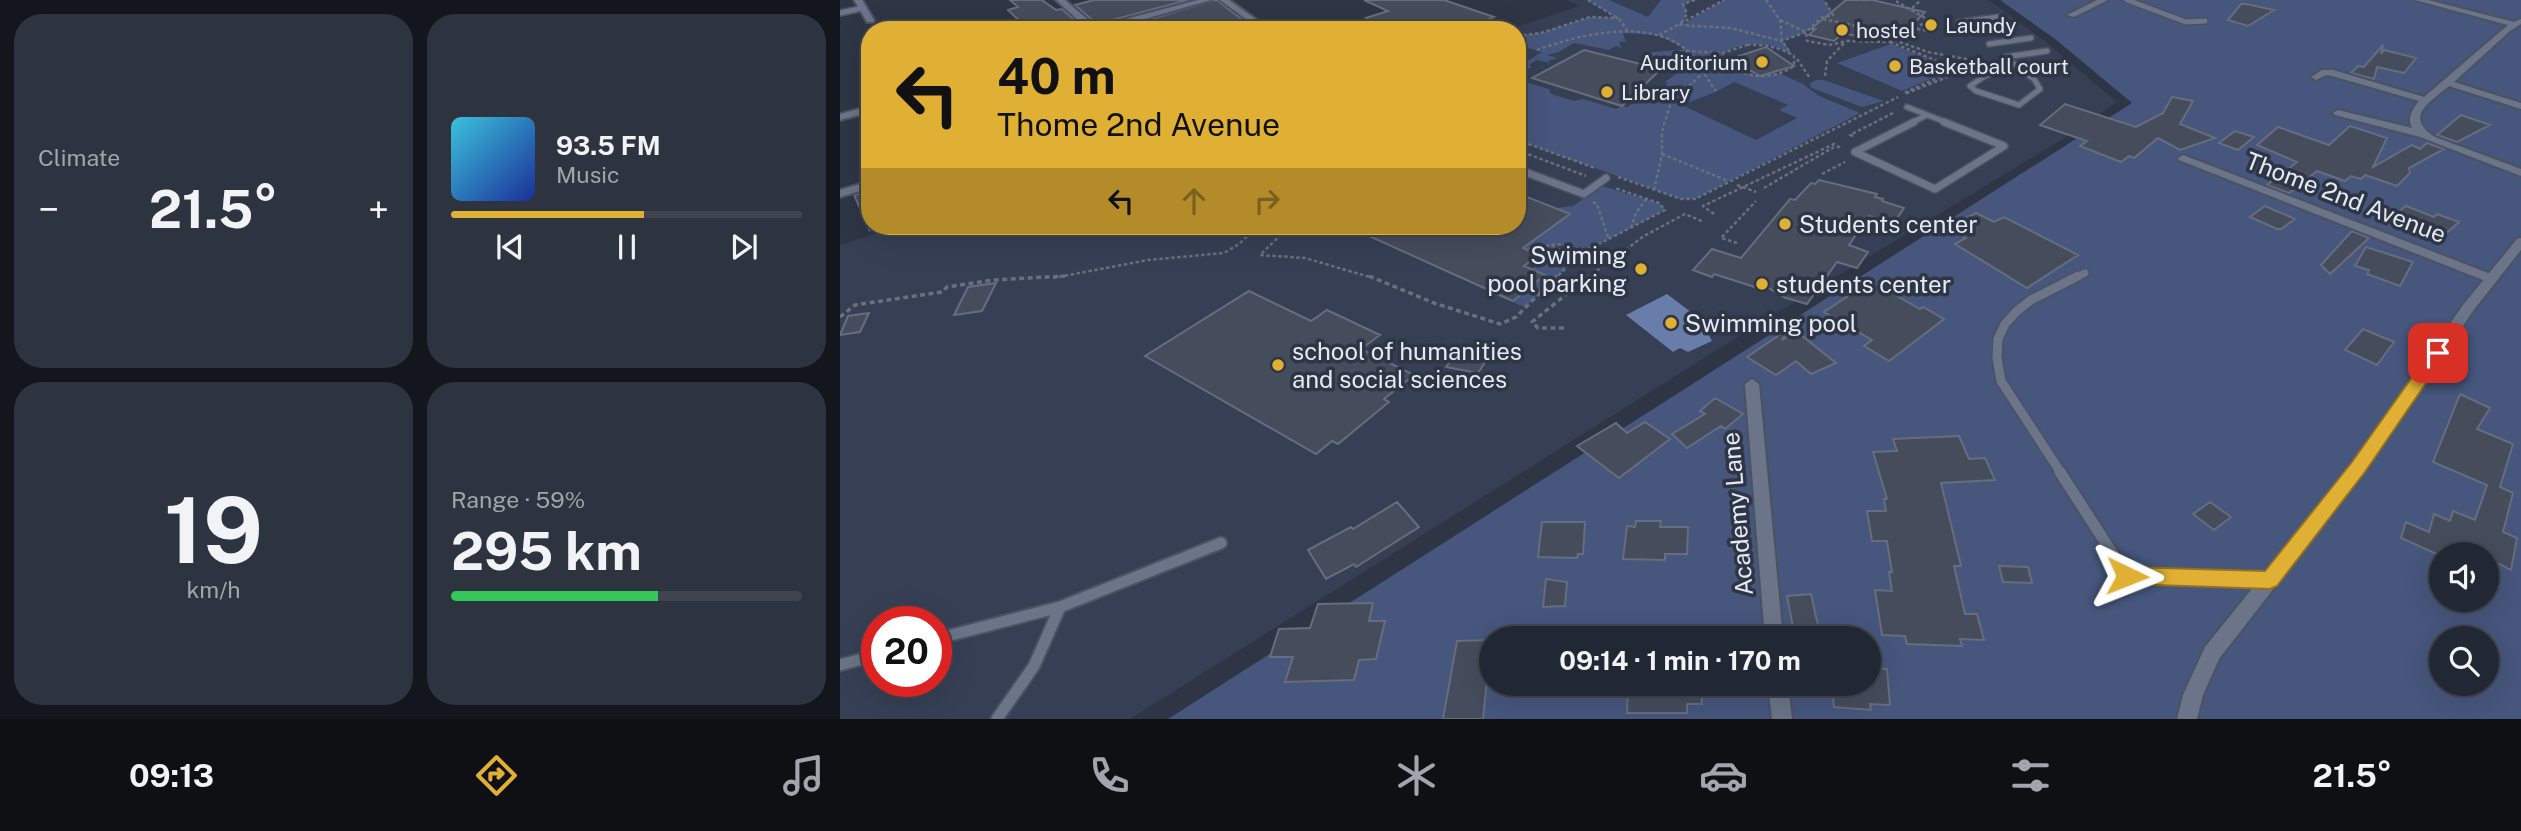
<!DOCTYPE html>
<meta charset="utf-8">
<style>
:root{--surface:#222833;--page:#2e343f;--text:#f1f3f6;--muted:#a2a6ac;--line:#3f444e;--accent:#e0b034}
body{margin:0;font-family:"Public Sans",sans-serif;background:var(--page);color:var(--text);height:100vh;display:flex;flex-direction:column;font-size:26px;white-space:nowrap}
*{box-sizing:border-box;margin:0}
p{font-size:23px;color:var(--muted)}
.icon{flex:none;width:38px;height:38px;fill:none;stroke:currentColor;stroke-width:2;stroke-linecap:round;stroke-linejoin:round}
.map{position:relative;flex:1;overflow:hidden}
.side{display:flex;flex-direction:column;gap:14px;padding:14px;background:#13161c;width:840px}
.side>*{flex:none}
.banner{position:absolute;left:21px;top:21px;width:665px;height:214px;border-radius:28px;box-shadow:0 7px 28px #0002,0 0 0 2px var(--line);background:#e0b034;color:#111;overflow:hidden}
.buttons{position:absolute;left:1589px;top:542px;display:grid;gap:14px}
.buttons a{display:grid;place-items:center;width:70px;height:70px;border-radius:50%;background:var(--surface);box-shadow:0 7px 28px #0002,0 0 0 2px var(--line);font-size:35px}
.speed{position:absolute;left:21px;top:606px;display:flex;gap:14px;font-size:35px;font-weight:700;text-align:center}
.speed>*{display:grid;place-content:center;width:91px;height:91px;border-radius:50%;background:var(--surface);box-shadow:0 7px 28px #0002,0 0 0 2px var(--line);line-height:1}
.speed .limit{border:10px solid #d22;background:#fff;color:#111}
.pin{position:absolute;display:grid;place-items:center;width:60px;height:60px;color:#fff;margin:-30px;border-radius:14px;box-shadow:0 4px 10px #0006}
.me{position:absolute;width:77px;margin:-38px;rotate:92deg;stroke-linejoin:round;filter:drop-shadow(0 0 5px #0008)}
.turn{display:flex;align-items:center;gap:24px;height:147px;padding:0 21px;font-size:32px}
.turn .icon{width:91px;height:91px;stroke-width:2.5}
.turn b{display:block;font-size:49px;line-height:60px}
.lanes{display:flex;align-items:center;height:66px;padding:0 21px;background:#0003;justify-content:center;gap:35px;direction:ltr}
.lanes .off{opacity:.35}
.big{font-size:52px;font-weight:700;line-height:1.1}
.side .widget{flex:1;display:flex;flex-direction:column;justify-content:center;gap:10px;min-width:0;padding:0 24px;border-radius:28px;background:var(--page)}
.side .dial{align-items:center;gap:0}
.dial b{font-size:91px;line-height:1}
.song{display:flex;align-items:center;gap:21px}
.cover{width:84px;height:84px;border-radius:10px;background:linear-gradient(135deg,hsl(190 70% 55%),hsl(230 70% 35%))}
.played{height:7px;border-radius:4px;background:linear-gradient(90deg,var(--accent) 55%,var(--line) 55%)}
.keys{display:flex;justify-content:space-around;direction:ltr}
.heat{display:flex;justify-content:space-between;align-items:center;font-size:38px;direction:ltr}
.charge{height:10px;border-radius:5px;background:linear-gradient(90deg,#34c759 59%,var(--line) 0)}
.side .tiles{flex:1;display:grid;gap:14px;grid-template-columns:repeat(2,1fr)}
.trip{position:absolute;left:639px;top:626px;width:402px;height:70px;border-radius:35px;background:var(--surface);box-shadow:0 7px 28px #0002,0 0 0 2px var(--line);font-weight:700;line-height:70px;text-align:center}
.tab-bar{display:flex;height:112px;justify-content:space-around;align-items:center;background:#0e1014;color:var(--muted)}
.tab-bar .icon{width:49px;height:49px}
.tab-bar .current{color:var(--accent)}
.tab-bar b{font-size:32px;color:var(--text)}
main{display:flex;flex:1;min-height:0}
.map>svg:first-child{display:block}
</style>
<main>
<section class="side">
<div class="tiles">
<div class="widget"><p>Climate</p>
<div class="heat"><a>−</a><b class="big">21.5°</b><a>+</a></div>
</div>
<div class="widget">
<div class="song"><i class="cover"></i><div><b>93.5 FM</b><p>Music</p></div></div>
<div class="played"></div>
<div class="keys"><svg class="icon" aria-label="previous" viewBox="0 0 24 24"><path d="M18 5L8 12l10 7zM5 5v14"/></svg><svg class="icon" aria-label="pause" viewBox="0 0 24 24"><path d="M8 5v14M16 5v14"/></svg><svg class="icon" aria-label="next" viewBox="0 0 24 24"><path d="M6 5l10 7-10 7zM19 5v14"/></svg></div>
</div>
<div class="widget dial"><b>19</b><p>km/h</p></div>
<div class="widget"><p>Range · 59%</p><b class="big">295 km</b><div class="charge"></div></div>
</div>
</section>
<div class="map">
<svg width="1681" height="719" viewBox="0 0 1681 719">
<rect width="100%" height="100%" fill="#2e3544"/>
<!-- built -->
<path fill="#363f54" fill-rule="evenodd" d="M727,0h422l56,41 72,61 -56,38 -314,191 -617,388h-290v-474l59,-19h618v-196h-9l71,-24zM37,621h59v60h-59z"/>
<!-- green -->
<path fill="#46567c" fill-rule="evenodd" d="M748,0h21l39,17 13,-17h34l-11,4 3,6 -4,14 41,-24h100l9,15 -12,3 -15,14 -24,9 12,15c-20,-14 -50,-17 -70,-3l-1,11 7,5 23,6 28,-1 22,10 16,12 41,17 -165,86h-14l-164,-59v-73l25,-15 -25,-7v-9l24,-3 49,-16 26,1zM783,33l36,2 26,14 -41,4 9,3 -7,5 28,7 -2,3 5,2 -12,9 3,1 -5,6 2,2 -11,2 -3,5h-10l-14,9 -5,-1 -6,3 -33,-10 -9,2 -23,-7 -2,-5 -31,-9 3,-3 -4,-1 15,-9 -3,-2 8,-5 14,3 -3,-2 10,-3 -11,-3 12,-3 15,-9 35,7 7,-4 6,2 -3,-6h7zM894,82l54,23 -9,5 18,8 -41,22 -74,-35 34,-13z
M1160,0h521v719h-1353l964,-616 -77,-64zM1601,555h46v45h-46zM651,639h378v45h-378zM1601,639h46v45h-46z
M1051,44l63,25 -52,22 -65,-28z
M976,80h8l60,21 -22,6 -50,-19 -3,-4z
M762,186l57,17 6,7 -74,38 -38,-3 16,11 2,7 -46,44 -30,-12 42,-30 -16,-7 5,-14 -7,-8 38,-28 16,-2z"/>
<!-- water -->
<path fill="#697daa" d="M827,294l49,37 -7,4 3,6 -24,11 -8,-4 -7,4 -47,-37z"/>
<!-- building -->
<path fill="#454c5c" stroke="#656d7e" stroke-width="2" d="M170,0h32l14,10 6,-1 23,21h-56l-21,-20 10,-3z
M254,0h94l-91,24 -22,-19z
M374,0h3l28,22 -27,8h-102z
M524,0h80l50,17 -29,13h-72l-27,-12 22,-7z
M1006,0h26l53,12 -16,17 -24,-5 -16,15 -26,-6 -9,8 -25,-6 6,-6h-4z
M1401,4h5l28,6 -26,16 -20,-6z
M1543,45l-2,9 3,-4 32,8 -12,15 -27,-6 -3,12 -23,-6 7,-7 6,1z
M926,47l28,19 -34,10 -30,-17z
M744,50l77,19 -39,37 -90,-28z
M1332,97l21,4 -13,23 35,14 -35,12 -22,-12 -24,20 -5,-2 -8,6 -41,-16 7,-5 -47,-16 25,-21 71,23 27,-14z
M1621,115l29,10 -33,17 -20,-7z
M1510,126l37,12 -14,29 39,-22 8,4 7,-6 17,6 -35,19 1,5 -13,13 -32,-11 -4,4 -10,-3 -6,5 -28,-10 -28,22 -22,-8 30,-23 -40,-17 21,-18 51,18z
M1395,131l19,6 -16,13 -19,-7z
M979,180l58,14 -2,3 8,2 -1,2 22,7 -10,15 -25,-7 -20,29 19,7 -11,16 -20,-6 -30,42 -24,-7 -16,-10 -3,3 -50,-16 -2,3 -19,-7 19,-21 29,9 49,-59 5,1 16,-17 4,1z
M30,191v40l-16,-36z
M677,193l53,21 -47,34 15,7 -14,11 21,9 -32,26 -166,-75h170z
M1425,206l30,13 -14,10h-4l-27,-12z
M1566,206l28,11 3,-3 22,8 -17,15 -49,-20z
M1136,213l18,9 10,-5 74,38 -51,33 -72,-44 11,-6 -18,-10z
M1512,231l17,7 -39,36 -9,-9z
M1526,247l47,15 -13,24 -33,-12 2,-4 -14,-4z
M1031,281l49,28 3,-2 21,12 -55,42 -25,-15 8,-6 -48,-28z
M156,283l-14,28 -28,4 14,-28z
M409,291l62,30 16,-11 53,25 -19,14 53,26 -30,24 5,3 -51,42 -6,-3 -16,13 -171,-98z
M29,313l-9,19 -20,3 8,-19z
M948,329l-6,11 14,-9 40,32 -25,11 -15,-13 -20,14 -29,-18z
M1523,329l31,13 -17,23 -32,-15z
M620,346l32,6 -14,21 -32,-6z
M1620,394l30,14 -13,21 36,15 -13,43 13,6 -10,39 14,6 -6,32 -24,-12v-3h-48l-38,-17 5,-16 23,10 5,-18 16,7 3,-10 22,9 12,-35 -54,-23z
M875,398l28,16 -18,15 -4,-3 -34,22 -15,-14 33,-20 -5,-3z
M805,422l25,17 -51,39 -42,-32 39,-23 11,10z
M1119,436l10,23 16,-1 10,22 -54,3 20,83h-7l11,48h12l7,26 -24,-1 2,7 -55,-2 -2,-8 -23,-1 -7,-45 17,1 -3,-19h3l-5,-31h-15l-5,-30h19l-2,-12h3l-14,-47 24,-1 -4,-12z
M557,502l22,25 -63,40 -2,-3 -28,15 -18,-29 43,-23 2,2z
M1370,502l21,15 -17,13 -21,-16z
M796,521h25l-1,6h28l-1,27h-22v6l-42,-1 4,-33 8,1z
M702,522h43l-2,32h-5l-1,4 -39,-1z
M1159,566l29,1 4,16 -29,-1z
M706,579l21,3 -2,24 -22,1z
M971,594l8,36 -25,2 -7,-36z
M533,603l-4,18h16l-9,38 -17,1 -5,20 -69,2 8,-25h-23l9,-28 31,-1 8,-24z
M651,640l-8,79h-40l14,-78z
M1029,668l18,1 3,36 -20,-1 1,6 -37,-3 -2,-23h37z
M788,684h73l1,20h-15v9h-60z"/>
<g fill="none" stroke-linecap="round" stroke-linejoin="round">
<defs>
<path id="service-far3" d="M1287,0l59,22 19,-1
M0,13l23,-5
M1119,22l40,-5
M1134,32l37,-4
M1149,44l42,-6
M1165,57l42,-6
M1174,64l-29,12 -15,10 6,5 43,14 21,-16 -6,-10 -13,-9
M1067,107l41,16
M1071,123l16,-8"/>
<path id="service-far2" d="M1015,152l80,37 69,-43 -60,-24
M1015,152l59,-30
M677,169l67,25 22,-16
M1234,278l11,-5"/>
<path id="service-far1" d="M1221,473l-60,-92 -4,-23 1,-19 7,-15 12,-13 14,-11 47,-24"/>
<path id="service" d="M1220,472l67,104 141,4
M96,639l124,-32 161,-64
M0,665l37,-10
M157,719l37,-53 26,-59"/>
<path id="minor" d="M14,0h8l12,20 -1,2h-6z
M216,0h9l31,27 102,-27h13l-105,30h-17z
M380,0h9l42,30h-10z
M1257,0h11l-34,17 -7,-2z
M1575,0h13l86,22 7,-3v5l-11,7 -56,51 67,21v6l-72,-23c-19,16 -46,31 -14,51l86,32v7l-101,-39 -85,-22 -2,-2 5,-3 74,18c-5,-10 0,-19 7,-27l-87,-25 -6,-1 -10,5 -5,-3 11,-7h11l91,27 84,-72z
M30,106v6l-30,8v-6z
M1343,155l313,121 2,3 -2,3h-8l-309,-122 -1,-2z
M30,181v7l-30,9v-7z
M912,379l7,5 24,255h-18l-20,-255z
M928,684h20l4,35h-20z"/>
<path id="tertiary" d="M1681,238v12l-48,61 -108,160 -146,188 -16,36 -6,24h-20l6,-24 22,-48 148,-184 110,-158 54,-66z"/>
</defs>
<!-- service-far3 casing -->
<use href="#service-far3" stroke="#4b5260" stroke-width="8"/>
<!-- service-far2 casing -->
<use href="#service-far2" stroke="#4b5260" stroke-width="10"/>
<!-- service-far1 casing -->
<use href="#service-far1" stroke="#4b5260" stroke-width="12"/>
<!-- service casing -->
<use href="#service" stroke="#4b5260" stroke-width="15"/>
<!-- minor casing -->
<use href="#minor" stroke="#4b5260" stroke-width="4"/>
<!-- tertiary casing -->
<use href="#tertiary" stroke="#4b5260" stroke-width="4"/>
<!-- path-far1 -->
<path stroke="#696f7d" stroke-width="2.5" stroke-dasharray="3.5 2.5" stroke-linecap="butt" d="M748,0l31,19 10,14
M855,0l-12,4 4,10 -7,11 50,3 52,13 24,-9 15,-14 12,-3 -9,-15
M926,0l14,20 2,21 7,10
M1022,0h4
M1072,8l9,-8
M983,19l59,12 -15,12
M940,20l26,12 1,9 22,4 18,-4 43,1 27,-13 10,-10 -33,-19
M1077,29l18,3
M819,35l65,-35
M677,36l24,-3 49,-16 28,1
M1054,40l34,12 38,7 -4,12 -57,23
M1050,42l67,27 -53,24
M907,45c17,-1 32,2 47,11v10c-22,15 -49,12 -71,-2v-11z
M697,50c41,-15 108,-32 147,-2 13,10 21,29 32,43
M846,51l37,2
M957,59l13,19
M985,76l2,-15 18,-19
M1013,136l-3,-1 45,-23
M677,140l78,28
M677,150l69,26
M822,154l66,27
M982,174l23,-12
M778,177l63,22h14l203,-102
M897,185l19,7
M924,188l70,-41
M814,190l8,-36v-23l9,-29 31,-28
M753,202l4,2 12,36
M874,214l-11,-8 131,-62 8,5
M450,226l-30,29 45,3 68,20
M791,228l5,-15 10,-14
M897,243l-16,-5 35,-37
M712,245l17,11 2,7 -15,15
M688,249l29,-5 24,5 10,-1 74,-38 -6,-7 -44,-15
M213,278l95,-18 76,-7 15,-9 19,-18
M747,278l57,-42 41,-22 19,8"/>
<!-- path -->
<path stroke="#696f7d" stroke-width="3.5" stroke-dasharray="5 3.5" stroke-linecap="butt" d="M529,276l65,27 66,21 16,-7 41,-41
M0,317l15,-12 87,-13 5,-5 46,-7 72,-4
M724,328h-26l-6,-6 57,-46"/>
<!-- service-far3 -->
<use href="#service-far3" stroke="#6b7488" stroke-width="5"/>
<!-- service-far2 -->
<use href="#service-far2" stroke="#6b7488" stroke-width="7"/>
<!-- service-far1 -->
<use href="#service-far1" stroke="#6b7488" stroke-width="9"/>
<!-- service -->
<use href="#service" stroke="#6b7488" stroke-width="11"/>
<!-- minor -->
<use href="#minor" fill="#6b7488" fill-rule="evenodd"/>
<!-- tertiary -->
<use href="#tertiary" fill="#6b7488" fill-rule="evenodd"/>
</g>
<!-- route -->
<path fill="#e0b034" stroke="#927222" stroke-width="2" d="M1598,348l6,1 2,4 -2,4 -79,115 -88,114 -7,3 -143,-5 -7,-2 -3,-6 3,-6 7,-3 138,4 87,-109 80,-113z"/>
<!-- markers -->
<g fill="#e0b034" stroke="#2e3544" stroke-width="2.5">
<circle cx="1091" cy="25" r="7"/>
<circle cx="1002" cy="30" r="7"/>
<circle cx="922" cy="62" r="7"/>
<circle cx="1055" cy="66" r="7"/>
<circle cx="767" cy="92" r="7"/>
<circle cx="945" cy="224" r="7"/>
<circle cx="801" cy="269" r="7"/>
<circle cx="922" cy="284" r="7"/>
<circle cx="831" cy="323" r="7"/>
<circle cx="438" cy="365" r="7"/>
</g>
<g text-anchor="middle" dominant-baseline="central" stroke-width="7" stroke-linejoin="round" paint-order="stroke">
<!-- far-poi labels -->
<g font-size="21" fill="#e5e9f3" stroke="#2e3544" text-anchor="start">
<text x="1105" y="25">Laundy</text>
<text x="1016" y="30">hostel</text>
<text x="908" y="62" text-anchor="end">Auditorium</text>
<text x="1069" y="66">Basketball court</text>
<text x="781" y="92">Library</text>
</g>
<!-- street labels -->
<g font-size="24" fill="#e5e9f3" stroke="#2e3544">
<text transform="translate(1506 197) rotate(21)">Thome 2nd Avenue</text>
<text transform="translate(897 514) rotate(-95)">Academy Lane</text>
</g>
<!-- poi labels -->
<g font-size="24" fill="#e5e9f3" stroke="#2e3544" text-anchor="start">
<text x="959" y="224">Students center</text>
<text x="787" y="255" text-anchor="end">Swiming<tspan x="787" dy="28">pool parking</tspan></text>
<text x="936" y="284">students center</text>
<text x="845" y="323">Swimming pool</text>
<text x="452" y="351">school of humanities<tspan x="452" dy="28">and social sciences</tspan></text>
</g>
</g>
</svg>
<div class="buttons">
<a><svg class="icon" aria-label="sound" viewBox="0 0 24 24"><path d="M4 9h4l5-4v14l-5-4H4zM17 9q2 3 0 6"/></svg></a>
<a><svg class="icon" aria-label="search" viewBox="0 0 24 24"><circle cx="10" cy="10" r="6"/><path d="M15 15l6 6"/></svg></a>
</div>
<div class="speed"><div class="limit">20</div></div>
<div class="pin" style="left:1598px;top:353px;background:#d93025"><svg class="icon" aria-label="arrive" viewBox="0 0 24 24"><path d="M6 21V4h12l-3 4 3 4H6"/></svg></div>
<svg class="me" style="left:1287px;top:576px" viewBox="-20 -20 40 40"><path d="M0-17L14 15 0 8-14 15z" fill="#e0b034" stroke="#fff" stroke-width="4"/></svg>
<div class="trip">09:14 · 1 min · 170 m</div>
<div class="banner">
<div class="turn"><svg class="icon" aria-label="left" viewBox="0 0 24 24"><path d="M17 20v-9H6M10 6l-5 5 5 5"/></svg><div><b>40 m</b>Thome 2nd Avenue</div></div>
<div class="lanes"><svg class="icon" aria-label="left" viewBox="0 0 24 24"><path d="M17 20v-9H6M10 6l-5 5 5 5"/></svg><svg class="icon off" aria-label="ahead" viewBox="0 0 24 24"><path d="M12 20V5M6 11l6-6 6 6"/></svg><svg class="icon off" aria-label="right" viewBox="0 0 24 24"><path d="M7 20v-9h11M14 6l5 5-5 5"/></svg></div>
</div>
</div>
</main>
<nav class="tab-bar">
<b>09:13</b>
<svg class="icon current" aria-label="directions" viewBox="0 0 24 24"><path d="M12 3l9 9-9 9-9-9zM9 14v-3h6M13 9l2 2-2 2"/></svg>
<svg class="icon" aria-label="music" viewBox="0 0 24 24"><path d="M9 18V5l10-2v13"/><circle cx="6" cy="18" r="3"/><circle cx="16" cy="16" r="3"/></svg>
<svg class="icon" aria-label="phone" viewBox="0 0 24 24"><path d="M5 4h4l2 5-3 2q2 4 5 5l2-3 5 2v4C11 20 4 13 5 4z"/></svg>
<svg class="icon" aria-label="climate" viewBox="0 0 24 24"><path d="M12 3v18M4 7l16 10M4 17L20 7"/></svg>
<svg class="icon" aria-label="car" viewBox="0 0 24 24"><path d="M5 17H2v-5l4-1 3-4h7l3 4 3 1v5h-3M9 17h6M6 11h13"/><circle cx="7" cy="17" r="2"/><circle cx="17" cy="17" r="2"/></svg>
<svg class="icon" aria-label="filters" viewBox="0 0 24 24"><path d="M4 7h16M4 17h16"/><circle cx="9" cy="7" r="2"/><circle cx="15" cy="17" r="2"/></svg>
<b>21.5°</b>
</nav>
